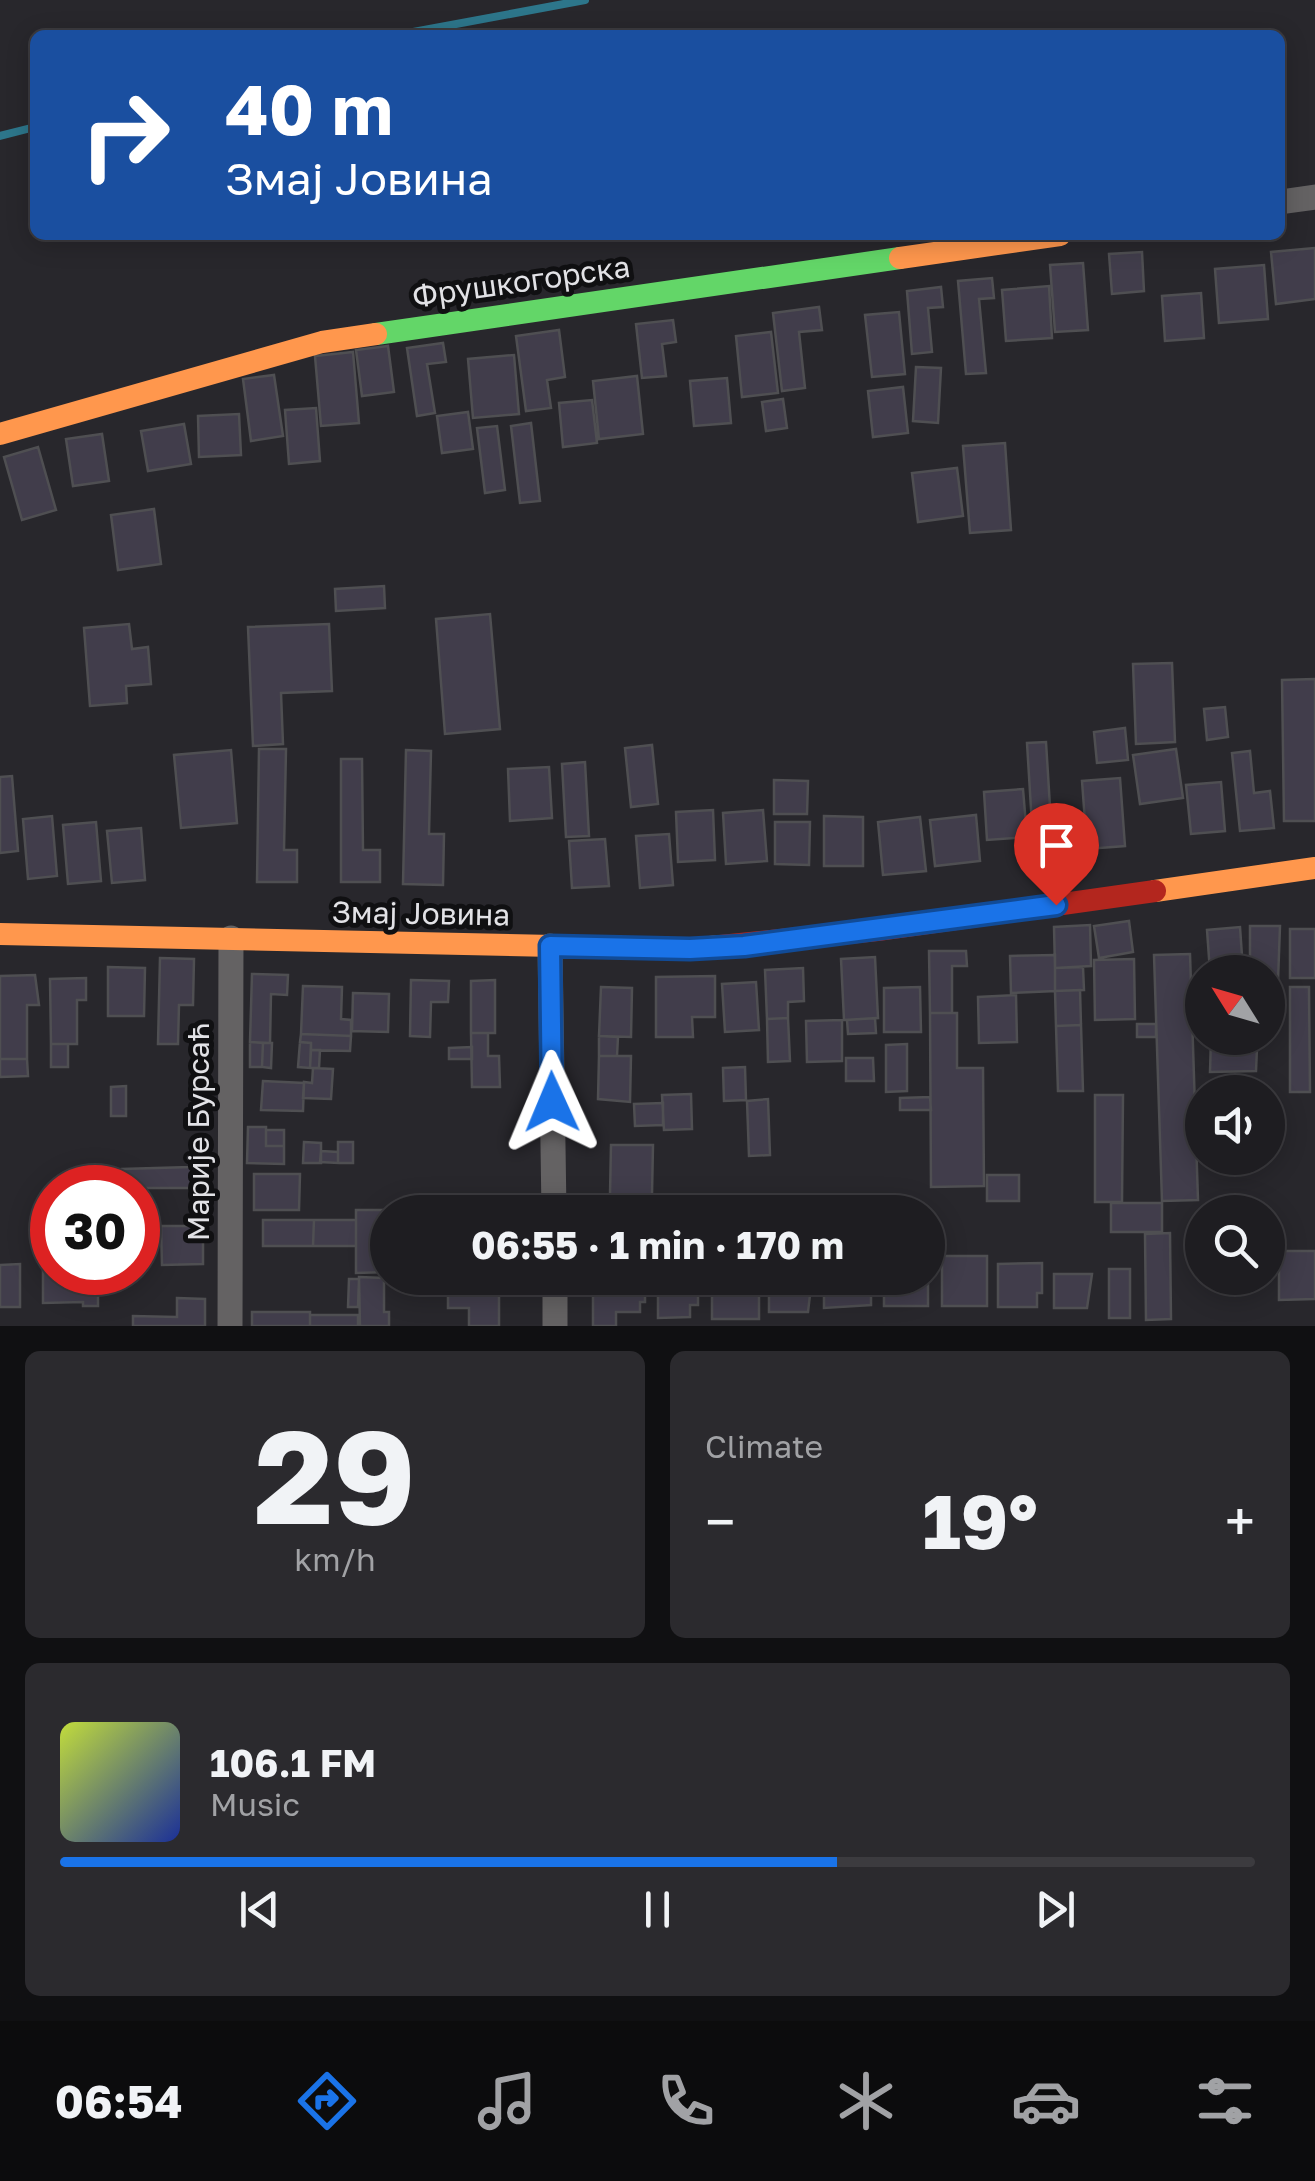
<!DOCTYPE html>
<meta charset="utf-8">
<style>
:root{--surface:#1e1d21;--page:#2b2a2e;--text:#f1f3f6;--muted:#a1a2a5;--line:#3c3b3f;--accent:#1a73e8}
body{margin:0;font-family:"Golos Text",sans-serif;background:var(--page);color:var(--text);height:100vh;display:flex;flex-direction:column;font-size:38px;white-space:nowrap}
*{box-sizing:border-box;margin:0}
p{font-size:32px;color:var(--muted)}
.icon{flex:none;width:55px;height:55px;fill:none;stroke:currentColor;stroke-width:2;stroke-linecap:round;stroke-linejoin:round}
.map{position:relative;height:1326px;overflow:hidden}
.side{display:flex;flex-direction:column;gap:25px;padding:25px;background:#101012;flex:1}
.side>*{flex:none}
.guide{position:absolute;left:30px;top:30px;width:1255px;height:210px;border-radius:15px;box-shadow:0 5px 25px #0003,0 0 0 2px var(--line);background:#1a4fa0;color:#fff;overflow:hidden}
.needle{width:65px;rotate:307deg}
.controls{position:absolute;left:1185px;top:955px;display:grid;gap:20px}
.controls a{display:grid;place-items:center;width:100px;height:100px;border-radius:50%;background:var(--surface);box-shadow:0 5px 25px #0003,0 0 0 2px var(--line);font-size:50px}
.speed{position:absolute;left:30px;top:1165px;display:flex;gap:20px;font-size:50px;font-weight:700;text-align:center}
.speed>*{display:grid;place-content:center;width:130px;height:130px;border-radius:50%;background:var(--surface);box-shadow:0 5px 25px #0003,0 0 0 2px var(--line);line-height:1}
.speed .limit{border:15px solid #d22;background:#fff;color:#111}
.pin{position:absolute;display:grid;place-items:center;width:85px;height:85px;color:#fff;margin:-102px -42px;border-radius:50% 50% 50% 0;rotate:-45deg;box-shadow:0 0 10px #0007}
.pin .icon{rotate:45deg}
.me{position:absolute;width:110px;margin:-55px;rotate:359deg;stroke-linejoin:round;filter:drop-shadow(0 0 8px #0008)}
.turn{display:flex;align-items:center;gap:35px;height:210px;padding:0 30px;font-size:45px}
.turn .icon{width:130px;height:130px;stroke-width:2.5}
.turn b{display:block;font-size:70px;line-height:85px}
.big{font-size:75px;font-weight:700;line-height:1.1}
.side .card{flex:1;display:flex;flex-direction:column;justify-content:center;gap:15px;min-width:0;padding:0 35px;border-radius:15px;background:var(--page)}
.side .dial{align-items:center;gap:0}
.dial b{font-size:130px;line-height:1}
.song{display:flex;align-items:center;gap:30px}
.cover{width:120px;height:120px;border-radius:15px;background:linear-gradient(135deg,hsl(70 70% 55%),hsl(230 70% 35%))}
.played{height:10px;border-radius:5px;background:linear-gradient(90deg,var(--accent) 65%,var(--line) 65%)}
.keys{display:flex;justify-content:space-around;direction:ltr}
.heat{display:flex;justify-content:space-between;align-items:center;font-size:55px;direction:ltr}
.side .tiles{flex:1;display:grid;gap:25px;grid-template-columns:1fr 1fr}
.card:last-child{grid-column:span 2}
.trip{position:absolute;left:370px;top:1195px;width:575px;height:100px;border-radius:50px;background:var(--surface);box-shadow:0 5px 25px #0003,0 0 0 2px var(--line);font-weight:700;line-height:100px;text-align:center}
.tabs{display:flex;height:160px;justify-content:space-around;align-items:center;background:#0c0c0d;color:var(--muted)}
.tabs .icon{width:70px;height:70px}
.tabs .selected{color:var(--accent)}
.tabs b{font-size:45px;color:var(--text)}
.map>svg:first-child{display:block}
</style>
<div class="map">
<svg width="1315" height="1326" viewBox="0 0 1315 1326">
<rect width="100%" height="100%" fill="#28272c"/>
<g fill="none" stroke-linecap="round" stroke-linejoin="round">
<!-- stream -->
<path stroke="#2d768b" stroke-width="8" d="M397,35l188,-35
M0,136l35,-9"/>
</g>
<!-- building -->
<path fill="#413d4b" stroke="#4f4f52" stroke-width="2.5" d="M1315,248v51l-39,5 -5,-52z
M1142,252l2,39 -32,3 -3,-40z
M1083,263l5,67 -33,2 -5,-67z
M1264,265l4,54 -49,4 -4,-54z
M992,278l2,20 -15,1 7,74 -20,1 -8,-93z
M1049,286l3,52 -46,3 -4,-51z
M941,287l2,20 -15,1 4,44 -20,2 -5,-63z
M1201,293l3,45 -39,3 -3,-45z
M819,307l3,23 -23,2 6,56 -23,3 -9,-78z
M899,312l6,62 -33,3 -7,-62z
M673,320l3,22 -14,2 4,32 -24,2 -6,-54z
M559,330l6,47 -18,3 4,28 -25,3 -10,-75z
M771,332l7,61 -36,4 -6,-61z
M443,343l3,19 -19,2 8,49 -18,3 -10,-68z
M388,346l6,46 -32,4 -6,-46z
M353,352l6,71 -38,3 -6,-70z
M514,355l5,59 -46,4 -5,-59z
M916,367l25,1 -3,55 -25,-2z
M274,375l9,61 -32,5 -8,-62z
M637,376l6,58 -44,5 -6,-58z
M727,378l4,45 -37,3 -4,-45z
M903,387l5,46 -35,4 -5,-46z
M783,399l4,29 -21,3 -4,-29z
M592,400l5,43 -34,4 -4,-44z
M316,408l4,53 -31,3 -4,-54z
M468,412l5,37 -31,4 -5,-37z
M239,414l2,41 -42,2 -1,-41z
M531,423l9,78 -20,2 -9,-77z
M184,424l7,40 -43,7 -7,-40z
M497,426l8,64 -20,3 -8,-65z
M102,434l7,47 -36,5 -7,-47z
M1005,443l6,87 -41,3 -7,-87z
M38,447l18,63 -34,10 -18,-63z
M957,468l6,48 -45,6 -6,-49z
M154,509l7,55 -43,6 -7,-55z
M384,586l1,22 -49,3 -1,-22z
M490,614l10,115 -55,5 -9,-115z
M129,624l3,25 16,-2 3,37 -25,2 1,17 -37,3 -6,-78z
M329,624l3,67 -51,2 2,51 -30,2 -5,-119z
M1172,663l3,79 -39,2 -3,-80z
M1315,679v142h-31l-2,-141z
M1225,707l3,30 -21,3 -3,-31z
M1125,728l3,32 -31,3 -3,-31z
M1046,742l5,81 17,-1 2,33 -36,3 -7,-115z
M652,745l6,59 -27,3 -6,-59z
M259,749h27l-2,101h13v32h-40z
M1176,749l7,49 -43,6 -7,-49z
M231,750l6,73 -56,5 -7,-73z
M406,750l25,1 -2,83h15l-1,51 -40,-1z
M1250,751l4,42 16,-2 4,37 -34,3 -8,-78z
M341,759h21l1,91h17v32h-39z
M585,762l4,74 -23,1 -4,-73z
M549,767l3,51 -42,3 -2,-52z
M12,776l6,75 -18,2v-76z
M1120,778l5,68 -38,3 -5,-68z
M774,780l34,1 -1,33h-33z
M1221,782l4,49 -34,3 -5,-49z
M1023,789l4,48 -40,3 -3,-48z
M713,810l2,50 -37,2 -2,-50z
M763,810l4,51 -41,3 -3,-51z
M976,815l4,46 -45,5 -5,-46z
M52,816l5,60 -29,3 -5,-60z
M824,816l39,1v49h-39z
M920,817l6,54 -43,4 -5,-53z
M96,822l5,59 -33,3 -5,-59z
M775,822h35l-1,43 -34,-1z
M141,828l4,52 -33,3 -5,-52z
M669,834l4,51 -33,3 -4,-52z
M605,839l4,47 -37,2 -3,-47z
M1129,921l4,31 -34,6 -5,-32z
M1090,925l1,41 -36,2 -1,-41z
M1250,926h30l-2,55 -10,1v-10h-18z
M1240,927l3,43 -33,2 -3,-42z
M1290,929h25v49h-25z
M929,951h37l1,15h-15v47h-22z
M1190,954l8,246 -36,1 -8,-246z
M1055,955v36l-44,2 -1,-37z
M875,957l3,61 -34,2 -3,-61z
M160,958l34,1 -1,46h-14l-1,39h-20z
M1134,959l1,60 -40,1 -1,-60z
M108,967l37,1 -1,48h-36z
M1083,967l1,23 -29,1v-23z
M803,968l1,33 -16,1v16l-21,1 -2,-49z
M252,974l36,1 -1,20 -16,-1 -1,49 -20,-1z
M35,975l4,30h-12v54h-27v-83z
M715,976v41h-23l1,20h-37v-60z
M86,978v22h-9v44h-26l-1,-65z
M411,980l38,1 -1,21h-17l-1,35 -20,-1z
M495,980v53h-24v-52z
M756,982l3,48 -34,2 -3,-48z
M303,986l39,1 -1,32 10,1v16l-50,-2z
M601,987l31,1 -1,49 -32,-1z
M920,987l1,45h-37v-44z
M1290,987h19l1,105h-20z
M1080,990l1,35 -25,1 -1,-35z
M353,993l36,1 -1,38 -36,-1z
M1016,995l1,47 -38,1 -1,-46z
M930,1013h27v55h26l1,118 -53,1z
M788,1018l2,43 -22,1 -1,-43z
M875,1018l1,15 -28,1 -1,-14z
M842,1020v41l-35,1 -1,-41z
M1137,1024h19v13h-19z
M1081,1025l2,66h-25l-2,-65z
M471,1033h17v23h11l1,31h-28z
M193,1034h15v31l-14,1z
M301,1034l50,2 -1,15 -39,-1v-7l-11,-1z
M599,1036l19,1 -1,19h-18z
M1211,1038h20v9l26,1 -1,23 -46,1z
M250,1042l13,1 -1,24h-12z
M300,1042l11,1 -1,25 -12,-1z
M263,1043h9l-1,25 -9,-1z
M51,1044h17v23h-17z
M907,1044v47l-21,1v-47z
M472,1047v12h-23v-11z
M311,1050h9l-1,18h-9z
M599,1056h32l-1,46 -32,-3z
M846,1058h27l1,23h-28z
M0,1059h27l1,17 -28,1z
M745,1067l1,33 -22,1 -1,-33z
M313,1068l20,1 -2,30 -28,-1 1,-16 8,1z
M263,1081l41,2 -1,28 -42,-1z
M126,1086v30h-15v-29z
M691,1094l1,35 -28,1 -2,-35z
M1095,1095h28l-1,107h-27z
M930,1097l1,13h-31v-12z
M768,1099l2,56 -21,1 -2,-55z
M663,1103v22l-28,1 -1,-22z
M248,1127h18v19h18v18l-37,-1z
M266,1130h18v16h-18z
M304,1142l17,1v20h-18z
M338,1142h15v21h-15z
M611,1145h42l-1,50h-42z
M321,1151l17,1v11l-18,-1z
M209,1153v35h-87v-19l68,-2v-13z
M254,1174h46l-1,36h-45z
M987,1175h32v26h-32z
M1111,1203h51v29h-51z
M356,1210h32v62l-32,1z
M263,1220h51l-1,26h-50z
M314,1220h42v26h-43z
M161,1226h42v38l-41,1z
M1170,1233l1,86 -25,1 -1,-86z
M138,1243h12l1,16h-13z
M1279,1251h36v48l-36,1z
M928,1256v50h-44v-28h44z
M942,1256h45v50h-45z
M1042,1263v30h-5v14h-39v-43z
M20,1264v43h-20v-42z
M43,1267h9v5h39v11l7,-1v24h-15v-4l-40,1z
M1109,1269h21v49h-21z
M1054,1274h38l-5,34h-33z
M359,1277l25,1v34h5v14h-29z
M593,1278h52v24h-5v10h-24v14h-23z
M658,1278h32v13h8v14h-8v12l-32,1z
M712,1278h47v41h-47z
M769,1278h43l-4,34h-39z
M824,1278h47v27l-47,3z
M349,1279h10l-1,28h-10z
M499,1279v47h-30v-18h-21v-28z
M177,1298l28,1v27h-72v-10l44,1z
M252,1312h58v14h-58z
M310,1315h48v11h-48z"/>
<g fill="none" stroke-linecap="round" stroke-linejoin="round">
<!-- street -->
<path stroke="#646263" stroke-width="25" d="M1280,202l35,-5
M550,946l4,266
M555,1278v48
M230,1326l1,-388"/>
<!-- fast -->
<path stroke="#63d668" stroke-width="22" d="M376,334l524,-76"/>
<!-- slow -->
<path stroke="#ff974d" stroke-width="22" d="M900,258l160,-23
M0,434l322,-92 54,-8
M1155,891l160,-23
M0,934l690,15 30,-3"/>
<!-- jam -->
<path stroke="#b3261e" stroke-width="22" d="M720,946l158,-16 277,-39"/>
</g>
<g fill="none" stroke-linecap="round" stroke-linejoin="round">
<defs>
<path id="route" d="M552,1102l-2,-156 140,3 54,-3 312,-41"/>
</defs>
<!-- route casing -->
<use href="#route" stroke="#114b97" stroke-width="25"/>
<!-- route -->
<use href="#route" stroke="#1a73e8" stroke-width="18"/>
</g>
<g text-anchor="middle" dominant-baseline="central" stroke-width="10" stroke-linejoin="round" paint-order="stroke">
<!-- street labels -->
<g font-size="30" fill="#e2e2e6" stroke="#101012">
<text transform="translate(521 281) rotate(-8)">Фрушкогорска</text>
<text transform="translate(421 913) rotate(1)">Змај Јовина</text>
<text transform="translate(198 1132) rotate(-90)">Марије Бурсаћ</text>
</g>
</g>
</svg>
<div class="controls">
<a><svg class="needle" viewBox="-14 -14 28 28"><path d="M0-13l5 13h-10z" fill="#e53935"/><path d="M0 13l5-13h-10z" fill="#a1a2a5"/></svg></a>
<a><svg class="icon" aria-label="sound" viewBox="0 0 24 24"><path d="M4 9h4l5-4v14l-5-4H4zM17 9q2 3 0 6"/></svg></a>
<a><svg class="icon" aria-label="search" viewBox="0 0 24 24"><circle cx="10" cy="10" r="6"/><path d="M15 15l6 6"/></svg></a>
</div>
<div class="speed"><div class="limit">30</div></div>
<div class="pin" style="left:1056px;top:905px;background:#d93025"><svg class="icon" aria-label="arrive" viewBox="0 0 24 24"><path d="M6 21V4h12l-3 4 3 4H6"/></svg></div>
<svg class="me" style="left:552px;top:1102px" viewBox="-20 -20 40 40"><path d="M0-17L14 15 0 8-14 15z" fill="#1a73e8" stroke="#fff" stroke-width="4"/></svg>
<div class="trip">06:55 · 1 min · 170 m</div>
<div class="guide">
<div class="turn"><svg class="icon" aria-label="right" viewBox="0 0 24 24"><path d="M7 20v-9h11M14 6l5 5-5 5"/></svg><div><b>40 m</b>Змај Јовина</div></div>
</div>
</div>
<section class="side">
<div class="tiles">
<div class="card dial"><b>29</b><p>km/h</p></div>
<div class="card"><p>Climate</p>
<div class="heat"><a>−</a><b class="big">19°</b><a>+</a></div>
</div>
<div class="card">
<div class="song"><i class="cover"></i><div><b>106.1 FM</b><p>Music</p></div></div>
<div class="played"></div>
<div class="keys"><svg class="icon" aria-label="previous" viewBox="0 0 24 24"><path d="M18 5L8 12l10 7zM5 5v14"/></svg><svg class="icon" aria-label="pause" viewBox="0 0 24 24"><path d="M8 5v14M16 5v14"/></svg><svg class="icon" aria-label="next" viewBox="0 0 24 24"><path d="M6 5l10 7-10 7zM19 5v14"/></svg></div>
</div>
</div>
</section>
<nav class="tabs">
<b>06:54</b>
<svg class="icon selected" aria-label="directions" viewBox="0 0 24 24"><path d="M12 3l9 9-9 9-9-9zM9 14v-3h6M13 9l2 2-2 2"/></svg>
<svg class="icon" aria-label="music" viewBox="0 0 24 24"><path d="M9 18V5l10-2v13"/><circle cx="6" cy="18" r="3"/><circle cx="16" cy="16" r="3"/></svg>
<svg class="icon" aria-label="phone" viewBox="0 0 24 24"><path d="M5 4h4l2 5-3 2q2 4 5 5l2-3 5 2v4C11 20 4 13 5 4z"/></svg>
<svg class="icon" aria-label="climate" viewBox="0 0 24 24"><path d="M12 3v18M4 7l16 10M4 17L20 7"/></svg>
<svg class="icon" aria-label="car" viewBox="0 0 24 24"><path d="M5 17H2v-5l4-1 3-4h7l3 4 3 1v5h-3M9 17h6M6 11h13"/><circle cx="7" cy="17" r="2"/><circle cx="17" cy="17" r="2"/></svg>
<svg class="icon" aria-label="filters" viewBox="0 0 24 24"><path d="M4 7h16M4 17h16"/><circle cx="9" cy="7" r="2"/><circle cx="15" cy="17" r="2"/></svg>
</nav>
